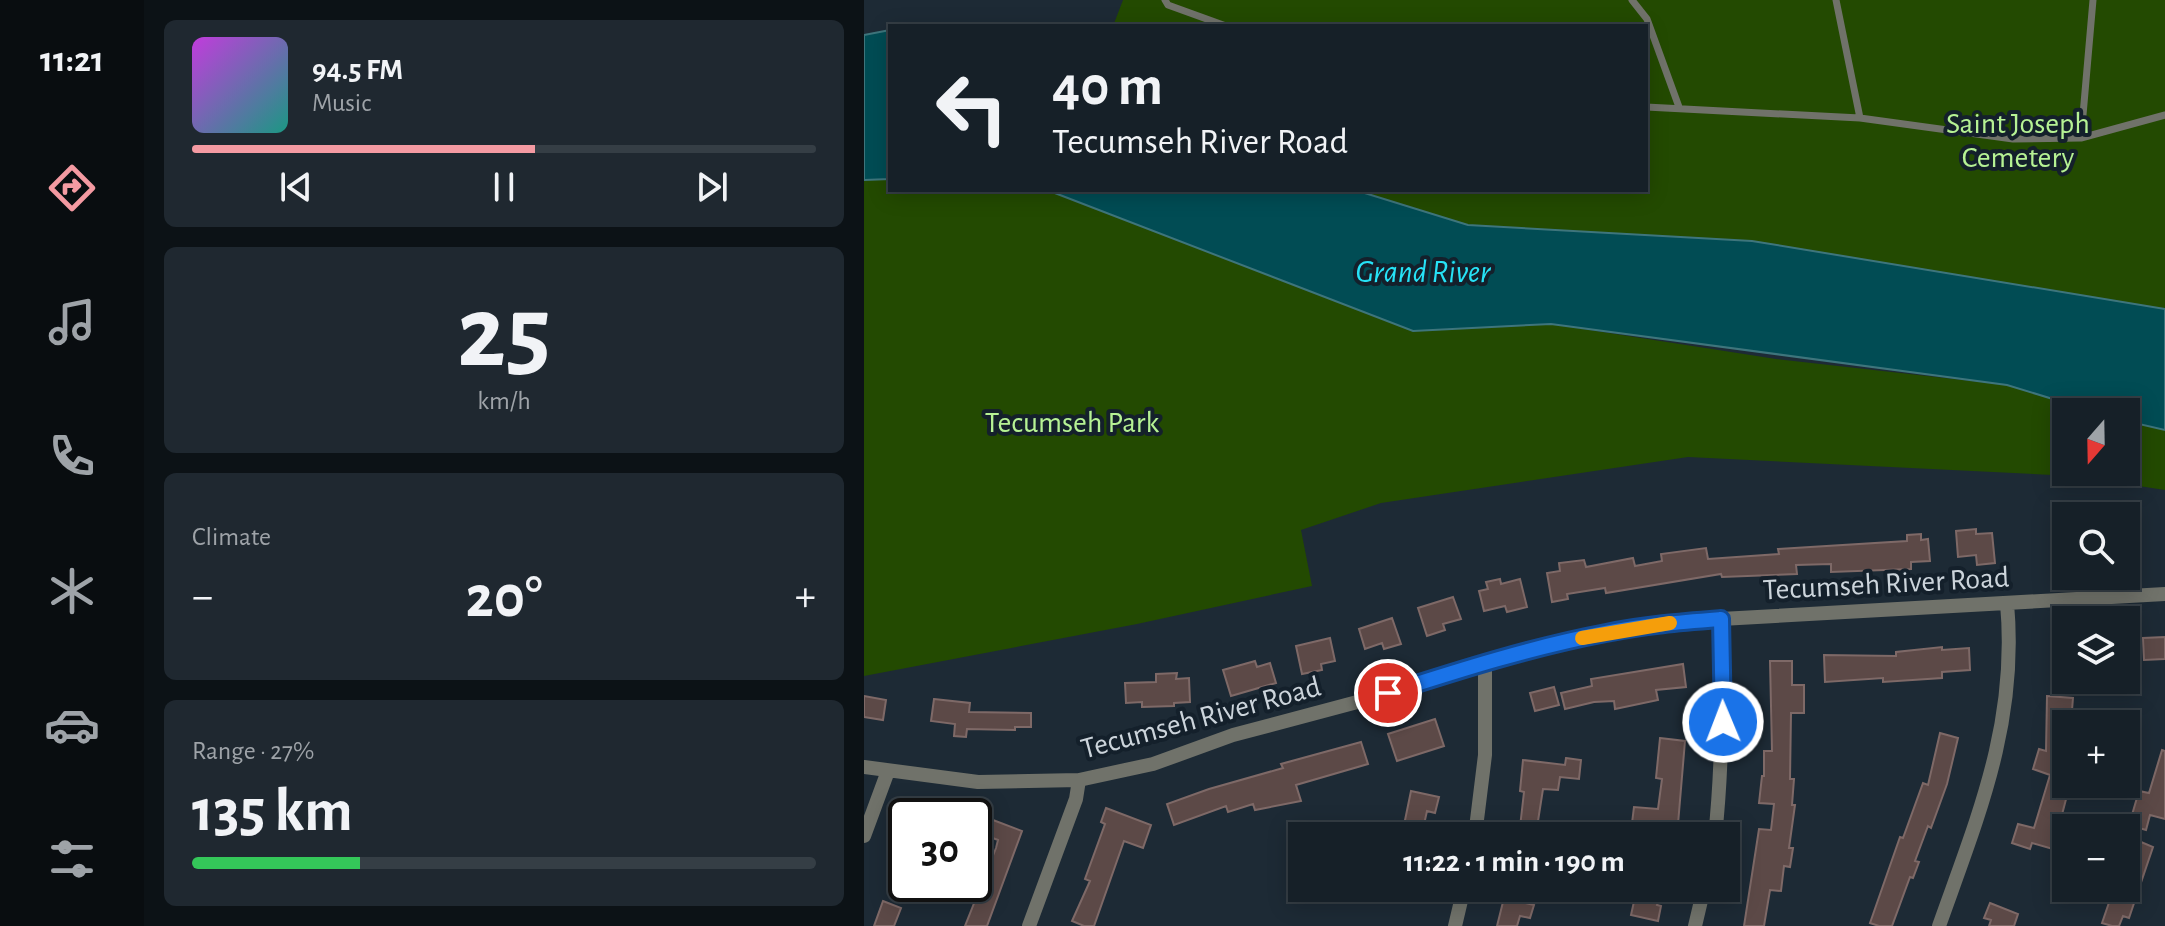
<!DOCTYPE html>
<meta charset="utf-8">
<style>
:root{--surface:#162028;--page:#1f2830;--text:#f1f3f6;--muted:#9ea3a8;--line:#353e45;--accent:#f49aa2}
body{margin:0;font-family:"Alegreya Sans",sans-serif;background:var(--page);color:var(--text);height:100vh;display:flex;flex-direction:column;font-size:30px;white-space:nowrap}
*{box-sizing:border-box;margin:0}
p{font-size:26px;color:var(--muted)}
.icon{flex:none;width:44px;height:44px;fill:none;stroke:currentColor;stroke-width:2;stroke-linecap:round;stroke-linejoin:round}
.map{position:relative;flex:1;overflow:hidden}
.panel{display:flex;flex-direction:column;gap:20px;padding:20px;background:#0c1216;width:720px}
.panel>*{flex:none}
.guide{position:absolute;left:24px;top:24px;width:760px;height:168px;border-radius:0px;box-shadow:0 4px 20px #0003,0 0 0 2px var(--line);background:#162028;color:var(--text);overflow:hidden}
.needle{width:52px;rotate:200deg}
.fabs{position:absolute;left:1188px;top:398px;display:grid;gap:16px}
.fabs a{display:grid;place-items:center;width:88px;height:88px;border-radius:0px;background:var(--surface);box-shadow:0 4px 20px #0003,0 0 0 2px var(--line);font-size:40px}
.speed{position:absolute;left:24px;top:798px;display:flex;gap:16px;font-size:40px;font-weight:700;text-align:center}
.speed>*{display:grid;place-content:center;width:104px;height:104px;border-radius:50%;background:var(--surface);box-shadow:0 4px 20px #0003,0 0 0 2px var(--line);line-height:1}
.speed .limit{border:4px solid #111;border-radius:12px;background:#fff;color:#111}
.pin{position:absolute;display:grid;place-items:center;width:68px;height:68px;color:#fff;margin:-34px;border:4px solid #fff;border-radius:50%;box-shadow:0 2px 8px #0007}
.me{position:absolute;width:88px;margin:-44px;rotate:359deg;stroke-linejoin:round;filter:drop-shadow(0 0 6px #0008)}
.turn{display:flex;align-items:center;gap:28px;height:168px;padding:0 32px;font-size:36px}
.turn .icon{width:104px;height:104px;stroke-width:2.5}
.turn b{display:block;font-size:56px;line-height:68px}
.big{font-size:60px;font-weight:700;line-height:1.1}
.panel .widget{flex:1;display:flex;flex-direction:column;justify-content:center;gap:12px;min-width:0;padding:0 28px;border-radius:12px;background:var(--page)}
.panel .dial{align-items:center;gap:0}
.dial b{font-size:104px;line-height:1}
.song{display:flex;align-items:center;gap:24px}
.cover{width:96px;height:96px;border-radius:12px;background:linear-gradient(135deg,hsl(290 70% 55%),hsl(170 70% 35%))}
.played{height:8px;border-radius:4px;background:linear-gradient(90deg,var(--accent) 55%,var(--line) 55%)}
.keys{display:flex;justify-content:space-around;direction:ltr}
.heat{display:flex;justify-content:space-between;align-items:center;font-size:44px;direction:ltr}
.charge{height:12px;border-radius:6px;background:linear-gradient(90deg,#34c759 27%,var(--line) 0)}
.trip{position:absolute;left:424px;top:822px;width:452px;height:80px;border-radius:0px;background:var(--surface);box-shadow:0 4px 20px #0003,0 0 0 2px var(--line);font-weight:700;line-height:80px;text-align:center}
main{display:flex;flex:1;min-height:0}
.tabs{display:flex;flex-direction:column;width:144px;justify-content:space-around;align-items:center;background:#090d10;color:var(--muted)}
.tabs .icon{width:56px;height:56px}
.tabs .current{color:var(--accent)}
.tabs b{font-size:36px;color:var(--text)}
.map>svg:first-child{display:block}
</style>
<main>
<nav class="tabs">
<b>11:21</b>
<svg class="icon current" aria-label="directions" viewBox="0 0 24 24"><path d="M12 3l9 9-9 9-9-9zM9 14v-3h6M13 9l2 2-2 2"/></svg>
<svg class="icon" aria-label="music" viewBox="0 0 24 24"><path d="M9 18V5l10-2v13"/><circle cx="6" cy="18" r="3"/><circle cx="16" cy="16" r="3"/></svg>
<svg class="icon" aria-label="phone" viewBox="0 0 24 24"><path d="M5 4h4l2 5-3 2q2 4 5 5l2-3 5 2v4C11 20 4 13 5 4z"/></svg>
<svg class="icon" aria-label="climate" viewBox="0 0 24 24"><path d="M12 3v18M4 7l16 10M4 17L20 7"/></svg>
<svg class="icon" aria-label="car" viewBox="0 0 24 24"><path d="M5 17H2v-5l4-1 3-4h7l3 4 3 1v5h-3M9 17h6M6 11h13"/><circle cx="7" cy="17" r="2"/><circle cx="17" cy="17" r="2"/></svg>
<svg class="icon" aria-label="filters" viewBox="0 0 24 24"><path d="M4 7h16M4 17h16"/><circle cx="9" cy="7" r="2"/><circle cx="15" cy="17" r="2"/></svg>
</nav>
<section class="panel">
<div class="widget">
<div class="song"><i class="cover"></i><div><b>94.5 FM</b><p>Music</p></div></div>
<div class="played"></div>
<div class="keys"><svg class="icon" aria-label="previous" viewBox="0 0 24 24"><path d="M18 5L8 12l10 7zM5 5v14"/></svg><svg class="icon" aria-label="pause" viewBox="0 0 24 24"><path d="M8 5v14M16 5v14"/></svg><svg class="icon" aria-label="next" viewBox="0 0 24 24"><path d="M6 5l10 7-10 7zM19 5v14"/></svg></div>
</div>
<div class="widget dial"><b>25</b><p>km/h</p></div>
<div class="widget"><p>Climate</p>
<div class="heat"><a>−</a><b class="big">20°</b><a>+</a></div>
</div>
<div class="widget"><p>Range · 27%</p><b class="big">135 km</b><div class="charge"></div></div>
</section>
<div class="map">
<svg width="1301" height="926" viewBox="0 0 1301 926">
<rect width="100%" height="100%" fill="#1d2a35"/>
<!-- green -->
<path fill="#234a01" d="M259,0h1042v309l-413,-68 -284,-16 -113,-35h291v-164h-533z
M26,179v11h157l366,141 138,-7 225,35 231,26 88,27h-29v60h60v-51l39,9v60l-92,-14 -385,-19 -307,46 -80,27 11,56 -175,38 -273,52v-496z"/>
<!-- water -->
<path fill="#014c54" stroke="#3e757c" stroke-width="2" d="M26,30v149l-26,1v-145z
M183,190h308l113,35 284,16 413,68v121l-39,-9v-9h-31l-88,-27 -456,-61 -138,7z"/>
<!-- building -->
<path fill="#5c4947" stroke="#7e6967" stroke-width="2" d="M1112,529v5l16,-1 3,30 -18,2 -1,-10 -18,2 -2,-26z
M1057,534v6l7,-1 2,22 -19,1v7l-80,3v-8l-35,1 1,9 -75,3 -1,-3 -115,19 -1,-5 -38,6 1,5 -16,3 -5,-29 13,-2 -1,-8 25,-3 2,7 47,-9 2,8 27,-5 -1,-7 45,-6 2,11 71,-5 -1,-5 129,-8v-6z
M636,579l1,5 19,-5 7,28 -20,5 -2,-6 -21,5 -5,-20 9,-2 -2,-7z
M589,597l8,22 -18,5 2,6 -18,6 -9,-28z
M528,618l9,26 -17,5 -2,-6 -17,6 -6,-20z
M1301,637v22l-21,1 -1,-22z
M466,638l5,23 -14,3 1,6 -20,4 -6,-28z
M1078,647v3l27,-2 1,22 -28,2v6l-59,4v-4l-58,4 -1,-27 72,1v-4z
M391,661l2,6 13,-4 6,20 -45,13 -8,-26z
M906,661h22v24h12v28h-13l-1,66h4l-2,26h3l-6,43h4l-3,19 -6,-1 -3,25 -11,-1 -6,36h-20l15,-97 12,1 3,-26 -15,-1 3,-27h2v-25h8z
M819,664l3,23 -30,3 2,10 -43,9 -1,-8 -20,1 -29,7 -4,-16 31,-7 -1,-7z
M313,673l-1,6 13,-1 1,24 -16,1v3l-32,1v-5l-16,1 -1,-20 31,-1v-8z
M690,687l5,18 -24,6 -5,-18z
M0,696l22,4 -3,20 -19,-3z
M1183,696l26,2 -2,24h-6l-2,35h3v27h4l-17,65 -21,-6 -2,6 -18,-6 6,-19 16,4 16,-53 -17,-6 6,-20 7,2z
M70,699l36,4 -1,9 62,1v14h-16v3l-48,-1 -1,8 -12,-1 1,-12 -24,-3z
M571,719l9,27 -47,15 -9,-27z
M1076,733l18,5 -11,46 -16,44 -3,-2 -13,35 4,1 -6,16 -3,-1 -18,49h-13l-9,-3 30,-86 3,1 20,-55 5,2z
M796,738l25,3 -8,95h-29l2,-11 -18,-2 2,-16 24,2 4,-30 -6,-1z
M497,742l7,22 -72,21 5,16 -46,9 -2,-6 -25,8 -2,-6 -52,19 -7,-21 42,-15 74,-21 -2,-4z
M1298,750l3,1v68l-15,-4 -4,15 -17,-5 10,-34 10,2z
M702,758l15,2 -2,19 -19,-2 -2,13 -15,-1 -5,32 4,1 -1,14h-22l5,-44 -4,-1 3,-31 42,5z
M547,791l28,6 -4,16 -8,-2 -4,18 -19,-4z
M242,808l45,17 -8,23 -19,-7 -30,85h-10l-12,-5 18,-40 -5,-2 20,-55 -4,-2z
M129,820l29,11 -35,95h-22l31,-78 2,-8 -11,-4z
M1270,839l19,8 -24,71 -6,-2 -4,10h-7l-10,-3 12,-35h12v-29z
M40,843l2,1v40l-14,-5z
M773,888h24l-4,17 4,1 -3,15 -27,-6z
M640,898l30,7 -4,13 -10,-2 -3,10h-20z
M19,901l18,7 -7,18h-20z
M1126,903l28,11 -4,12h-25l2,-6 -7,-2z"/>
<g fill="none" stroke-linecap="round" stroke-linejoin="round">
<!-- lane -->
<path stroke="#70726a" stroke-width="7" d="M301,0l3,5 58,21
M768,0l15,19 32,88
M972,0l24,118
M782,107l214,11 153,21 68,-1 84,-23
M1217,138l12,-138"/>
<!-- street -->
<path stroke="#70726a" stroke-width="14" d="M0,767l114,15 101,-2 74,-16 80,-29 128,-34 176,-53 70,-16 114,-13 444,-25
M0,836l24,-65
M611,836l10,-81v-92
M851,836c8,-73 7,-144 6,-217
M165,926l47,-127 3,-19
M591,926l9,-38
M831,926l9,-38
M1075,926c39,-110 79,-203 68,-323"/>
</g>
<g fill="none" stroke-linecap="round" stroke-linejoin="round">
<defs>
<path id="route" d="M524,693c72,-23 144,-46 218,-60 38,-8 77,-11 115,-14l2,103"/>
</defs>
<!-- route casing -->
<use href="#route" stroke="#114b97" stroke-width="20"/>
<!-- route -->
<use href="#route" stroke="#1a73e8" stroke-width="14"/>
<!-- slow -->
<path stroke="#f59e0b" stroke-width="14" d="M718,638l88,-15"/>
</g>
<g text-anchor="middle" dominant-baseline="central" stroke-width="8" stroke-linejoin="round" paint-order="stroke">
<!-- park labels -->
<g font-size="30" fill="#b6f294" stroke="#14202b">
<text x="1154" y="124">Saint Joseph<tspan x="1154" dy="34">Cemetery</tspan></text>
<text x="208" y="423">Tecumseh Park</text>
</g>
<!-- street labels -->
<g font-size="30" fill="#ccd4db" stroke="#14202b">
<text transform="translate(1022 584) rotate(-3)">Tecumseh River Road</text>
<text transform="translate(337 718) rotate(-15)">Tecumseh River Road</text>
</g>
<!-- water labels -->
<g font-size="32" font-style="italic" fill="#26e2f6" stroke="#14202b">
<text x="559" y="272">Grand River</text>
</g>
</g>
</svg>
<div class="fabs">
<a><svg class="needle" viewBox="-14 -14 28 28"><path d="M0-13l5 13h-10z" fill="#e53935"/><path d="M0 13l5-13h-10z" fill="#9ea3a8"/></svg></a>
<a><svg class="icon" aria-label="search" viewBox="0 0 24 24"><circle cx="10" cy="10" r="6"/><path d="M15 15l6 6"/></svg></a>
<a><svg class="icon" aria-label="layers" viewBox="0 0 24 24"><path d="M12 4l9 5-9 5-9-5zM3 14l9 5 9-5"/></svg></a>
<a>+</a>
<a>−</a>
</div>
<div class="speed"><div class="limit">30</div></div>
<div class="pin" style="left:524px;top:693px;background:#d93025"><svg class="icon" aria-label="arrive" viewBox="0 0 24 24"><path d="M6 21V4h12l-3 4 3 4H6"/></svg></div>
<svg class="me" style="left:859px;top:722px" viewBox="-20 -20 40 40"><circle r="17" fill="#1a73e8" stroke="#fff" stroke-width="3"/><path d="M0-11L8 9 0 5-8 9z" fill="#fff"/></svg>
<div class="trip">11:22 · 1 min · 190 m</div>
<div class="guide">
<div class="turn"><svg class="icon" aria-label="left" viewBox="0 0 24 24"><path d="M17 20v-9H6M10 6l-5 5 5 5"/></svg><div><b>40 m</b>Tecumseh River Road</div></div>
</div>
</div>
</main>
